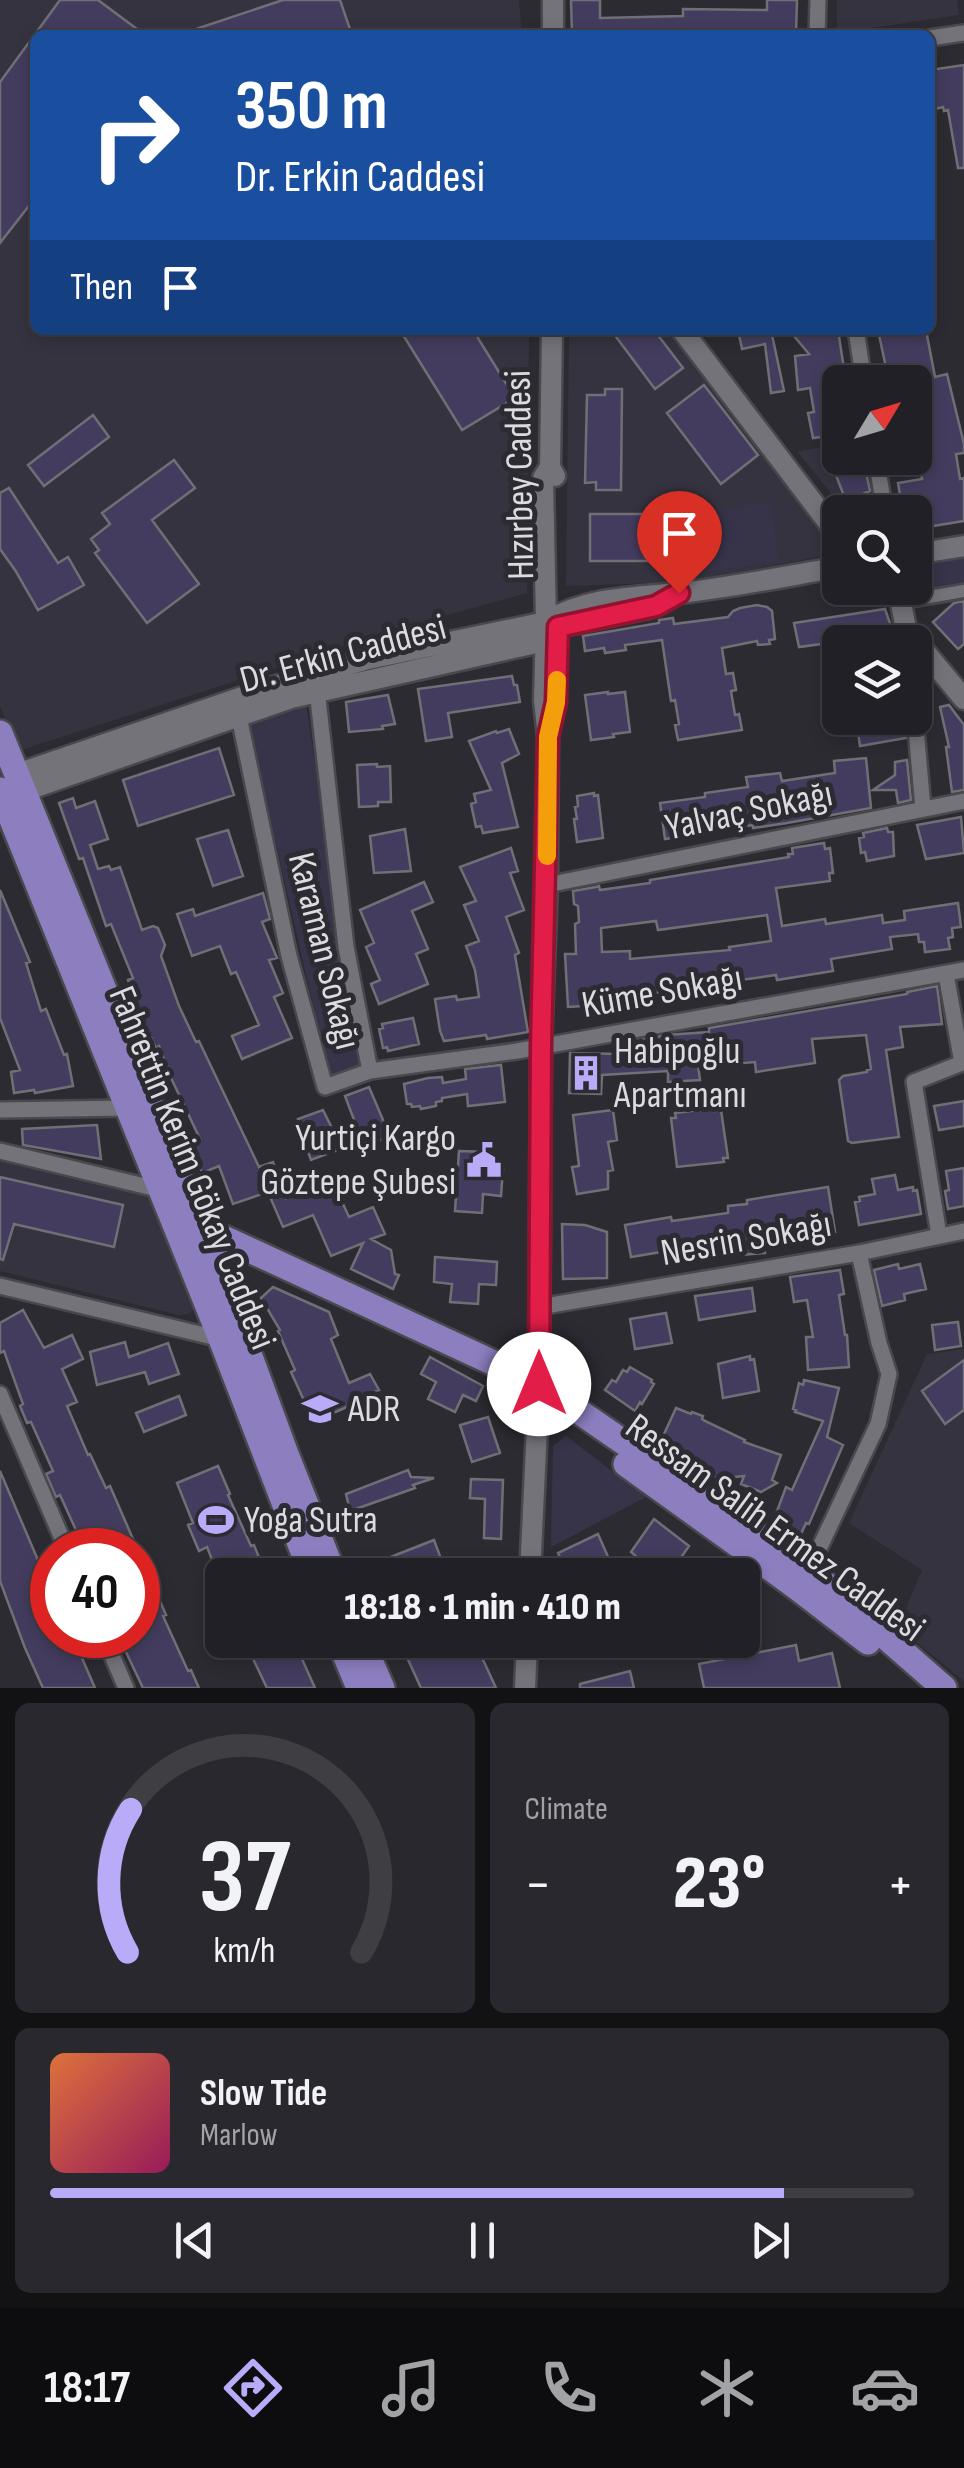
<!DOCTYPE html>
<meta charset="utf-8">
<style>
:root{--surface:#212026;--page:#29282e;--text:#f1f3f6;--muted:#a2a3a7;--line:#3e3e43;--accent:#b9abf7}
body{margin:0;font-family:"Sofia Sans Condensed",sans-serif;background:var(--page);color:var(--text);height:100vh;display:flex;flex-direction:column;font-size:38px;white-space:nowrap}
*{box-sizing:border-box;margin:0}
p{font-size:32px;color:var(--muted)}
.icon{flex:none;width:55px;height:55px;fill:none;stroke:currentColor;stroke-width:2;stroke-linecap:round;stroke-linejoin:round}
.map{position:relative;height:1688px;overflow:hidden}
.panel{display:flex;flex-direction:column;gap:15px;padding:15px;background:#121215;flex:1}
.panel>*{flex:none}
.banner{position:absolute;left:30px;top:30px;width:905px;height:305px;border-radius:15px;box-shadow:0 5px 15px #0003,0 0 0 2px var(--line);background:#1a4fa0;color:#fff;overflow:hidden}
.needle{width:65px;rotate:52deg}
.controls{position:absolute;left:822px;top:365px;display:grid;gap:20px}
.controls a{display:grid;place-items:center;width:110px;height:110px;border-radius:15px;background:var(--surface);box-shadow:0 5px 15px #0003,0 0 0 2px var(--line);font-size:50px}
.speed{position:absolute;left:30px;top:1528px;display:flex;gap:20px;font-size:50px;font-weight:700;text-align:center}
.speed>*{display:grid;place-content:center;width:130px;height:130px;border-radius:50%;background:var(--surface);box-shadow:0 5px 15px #0003,0 0 0 2px var(--line);line-height:1}
.speed .limit{border:15px solid #d22;background:#fff;color:#111}
.pin{position:absolute;display:grid;place-items:center;width:85px;height:85px;color:#fff;margin:-102px -42px;border-radius:50% 50% 50% 0;rotate:-45deg;box-shadow:0 0 10px #0007}
.pin .icon{rotate:45deg}
.me{position:absolute;width:110px;margin:-55px;rotate:0deg;stroke-linejoin:round;filter:drop-shadow(0 0 8px #0008)}
.turn{display:flex;align-items:center;gap:35px;height:210px;padding:0 40px;font-size:45px}
.turn .icon{width:130px;height:130px;stroke-width:2.5}
.turn b{display:block;font-size:70px;line-height:85px}
.then{display:flex;align-items:center;height:95px;padding:0 40px;background:#0003;gap:20px;font-size:38px}
.big{font-size:75px;font-weight:800;line-height:1.1}
.panel .widget{flex:1;display:flex;flex-direction:column;justify-content:center;gap:15px;min-width:0;padding:0 35px;border-radius:15px;background:var(--page)}
.panel .dial{align-items:center;gap:0}
.dial svg{height:260px;overflow:visible;fill:none;stroke:var(--line);stroke-width:7;stroke-linecap:round;text-anchor:middle}
.dial text{fill:var(--text);stroke:none}
.song{display:flex;align-items:center;gap:30px}
.cover{width:120px;height:120px;border-radius:15px;background:linear-gradient(135deg,hsl(20 70% 55%),hsl(330 70% 35%))}
.played{height:10px;border-radius:5px;background:linear-gradient(90deg,var(--accent) 85%,var(--line) 85%)}
.keys{display:flex;justify-content:space-around;direction:ltr}
.heat{display:flex;justify-content:space-between;align-items:center;font-size:55px;direction:ltr}
.panel .tiles{flex:1;display:grid;gap:15px;grid-template-columns:1fr 1fr}
.widget:last-child{grid-column:span 2}
.trip{position:absolute;left:205px;top:1558px;width:555px;height:100px;border-radius:15px;background:var(--surface);box-shadow:0 5px 15px #0003,0 0 0 2px var(--line);font-weight:800;line-height:100px;text-align:center}
.tabs{display:flex;height:160px;justify-content:space-around;align-items:center;background:#0d0d0f;color:var(--muted)}
.tabs .icon{width:70px;height:70px}
.tabs .selected{color:var(--accent)}
.tabs b{font-size:45px;color:var(--text)}
.map>svg:first-child{display:block}
</style>
<div class="map">
<svg width="964" height="1688" viewBox="0 0 964 1688">
<rect width="100%" height="100%" fill="#2c2b32"/>
<!-- built -->
<path fill="#35333f" d="M0,0h519l3,35h-487v295h494l-2,263 -123,34 -386,124 -18,-45z
M837,0h120l2,15 -122,18z
M569,330h106l165,216v7l-156,29 -118,4z
M840,443v15h31l9,54h-34l-48,-60z
M0,1161l154,37 43,104 -2,7 -7,5 -9,1 -179,-44z
M964,1349v332l-66,-54 24,-57 -73,-47 78,-169z"/>
<!-- green -->
<path fill="#373449" d="M771,502l8,60 -101,14 -8,-60z
M964,553v29l-58,10 -2,-4h11v-27z
M306,704l55,360 -31,15 -82,-357z
M566,1436l80,61 -95,50 2,-101z"/>
<!-- building -->
<path fill="#433c5e" stroke="#706f76" stroke-width="2.5" fill-rule="evenodd" d="M60,0h38l47,35h-110v163l-35,45v-161z
M283,0h57l12,35h-167l-1,-2z
M571,0h29v18l83,-2v-7l84,1v-10h30l-1,35h-224z
M964,65v103h-6l-10,-58 -4,1 -1,-4 -8,2 -5,-39z
M400,330h73l42,68 -53,32z
M611,330h43l29,38 -28,21z
M738,330h33l13,61 -13,2 -6,-49 -23,5z
M789,330h49l8,52h-6v76h23l7,33 -24,10 -25,-64 -8,1 -5,-25 6,-1 -4,-24 -12,2 -3,-34 14,-2z
M878,330h48l9,47 12,-3 17,70v9l-8,1 4,25 4,-1v43l-49,8v-17h-12l-5,-29 24,-4 -7,-41v-56h-26z
M704,385l54,70 -37,29 -54,-71z
M605,389h17l-1,101h-25v-8l-11,1 2,-88h18z
M93,415l16,22 -65,49 -16,-21z
M174,460l21,28 -43,32 47,64 -52,39 -52,-70 4,-3 -8,-11 19,-15 -8,-11z
M9,488l49,75 10,-6 16,28 -46,25 -23,-40 -15,-21v-56z
M590,514h66v47h-66z
M964,601v43l-6,5 -25,-27 21,-19z
M757,605l10,2 5,4 3,28 -6,1 1,4 -12,1 -1,-4 -35,7 4,26 7,-1 3,17 -5,1 4,24 4,-1 3,16 -64,10 -3,-15 4,-1 -4,-24 -4,1 -9,-61 -37,5 1,5 -21,3 -1,-5 -19,3 -2,-15 76,-13v-3l14,-2 1,6 54,-7 5,-6 7,-3z
M885,609l9,26 -54,7v63l-5,1 -13,-62 -23,3 -5,-24z
M512,676l2,9h3l3,17 -72,11 4,24 -26,4 -8,-52z
M608,692v2l17,-2 5,40 -17,2 1,3 -23,3 -6,-45z
M388,695l7,29 -13,2 1,3 -34,3 -3,-30z
M949,705l15,20v65l-12,2 -6,-45h3l-9,-40z
M856,718h48l2,20 -46,8z
M509,729l10,25 -17,9 16,64 -35,6 -2,-7 -5,1 -5,-23 5,-2 -2,-8 17,-4 -22,-49 27,-10 1,2z
M219,748l15,47 -96,31 -15,-46z
M866,758l5,50 -84,15 -34,5v-3l-88,14 -5,-36 45,-6v-4l43,-6 -2,-10 34,-4 2,8 53,-8 -1,-12z
M907,760l4,40 -13,3 -2,-13h-23l22,-15v-13z
M377,764v3l13,-1 1,36h-13v4l-19,1 -2,-42z
M594,793v3l4,-1 5,43 -26,4 -3,-23h3l-2,-12 3,-1 -1,-10z
M73,798l3,10 19,-7 13,38 -18,6 8,24 11,-3 2,4 9,-3 22,63 11,-4 5,2 7,17 -4,11 18,50 17,36 3,-1 60,126 14,-5 13,36 46,-18 17,37 24,-10 12,27 -14,5 20,11 4,24 4,1 -6,14 -42,-20 12,-26 -32,13 -18,-41 -30,12 -15,-35 -35,12 -14,-38 -17,7 -12,-29 10,-5 -28,-59 -13,-34 -3,2 -19,-39 -9,-29 5,-2 -22,-54 -5,2 -23,-68 -4,1 -20,-56z
M961,817l3,36 -38,6 -9,-34z
M887,828l1,4h5l1,24 -27,5 -2,-9 -4,1 -2,-15 5,-1 -1,-4z
M405,829l6,42 -37,2 -4,-37z
M228,830l15,46 -30,10 -16,-47z
M824,843l1,6 5,-1 3,25h-4l1,8 -54,7 6,38 43,-7 1,5 56,-9 1,8 22,-3 -1,-9 54,-8 3,24 -9,1 1,9 -5,1 2,11 -25,3 -1,-10h-5l-1,-8 -28,3 2,12 -61,10 2,12 -56,9 -1,-5 -100,14v2l-44,4 1,8 -65,4 -3,-53h11l-1,-30 4,-2 -1,-16 -4,-2 -1,-13 23,-4 3,-1 1,4 50,-7v-3l139,-23 -1,-3h5l-1,-6zM767,915l4,26 -42,6 1,3 -100,9v-8l-28,1 -1,-24 55,-7 2,9z
M511,848l7,23 -8,2 14,37 -18,7 13,36 -4,2 13,77 -41,7 -1,-4 -42,6 -4,-10 -5,-32 21,-3 1,4 22,-3 -4,-27 -9,-24 13,-5 -15,-36 12,-4 -16,-34z
M424,882l9,20 -21,9 16,38 -12,5 12,30 -49,20 -8,-20 9,-4 -14,-33 8,-4 -14,-33z
M0,890l30,72 -4,1 15,48 5,-2 18,46 3,-1 6,32 -38,7 -1,-3 -20,3 -3,-21 9,-2 -20,-52z
M263,893l7,26 -8,3 15,36 -8,2 14,33 -9,4 18,41 -50,21 -10,-23 27,-11 -23,-53 -5,2 -11,-28 -28,10 -15,-42 16,-5 2,7z
M937,986l5,38 -42,3 3,20 -17,3 13,87 -47,6 -4,-2 -9,-61 4,-4 24,-4v-2l4,-1 -5,-34 -54,4 3,24 -59,9 -1,-10 -34,3v-3l-23,3 2,15 -32,2v-11l-66,4 -1,19 -32,-1 1,-40 50,1v-10l46,-9 43,-3v-4l198,-34v-2z
M413,1018l6,26 -31,7 -1,-4 -4,1 -4,-19 4,-1 -1,-4z
M501,1065l4,37 -37,4 -1,-12 -25,4v3l-6,1v4l-15,3 -1,-3 -8,1 -1,-3h-4l-3,-20 24,-6 14,-1 1,6 23,-4 -1,-10z
M369,1087l20,47 -4,2 1,2 -21,8 -1,-4h-5l-48,18 -12,-32 2,-1 -3,-8 25,-9 11,22 22,-7 -11,-29z
M964,1101v25l-25,4 -5,-24z
M715,1108v3l6,-1 7,48h-5l1,4 -47,5 -6,-49h5l-1,-5z
M613,1110l4,30 -9,2 5,28 -5,1v18l-31,5 -5,-27 7,-1 -6,-51z
M97,1125l4,34 -78,-14 -1,-16z
M459,1151l27,1 -1,16 18,1 -2,27 -18,-2 -1,19 -27,-2z
M964,1168v38l-16,3 -3,-18 4,-1 -3,-19z
M895,1175l3,15 15,-3v4l4,-1 4,24 -62,11 -4,-23 5,-1 -1,-4 16,-3 -3,-15z
M0,1177l123,28 -9,42 -100,-23 -11,36 -3,-1z
M828,1187l7,45 -66,10v4l-5,1 1,6 -23,2v-5l-44,7 -1,-11 -66,11 -6,-32 46,-8 1,4 56,-8v-7l19,-2v-4z
M562,1224l23,1 22,7v46l-44,1z
M435,1257l62,5 -1,23 -17,-1 -1,20 -28,-2 2,-18 -18,-2z
M898,1264l1,5 21,-5 6,25 -22,5 1,6 -23,6 -8,-36z
M840,1270l4,24 -5,1 6,40h2l2,32 -41,3 -2,-33h7l-6,-37 -13,2 -4,-25z
M273,1287l56,25 9,23 -7,4 18,44 21,-9 9,16 -3,1 1,3 -60,26 -1,-3 -4,1 -21,-46 4,-2 -17,-39 2,-1 -19,-32z
M752,1288l3,23 -56,9 -4,-24z
M23,1310l21,38 28,-13 11,24 -21,10 15,33 -10,4 21,49 2,-1 16,34 4,-2 56,129 -3,1 25,55 3,-1 8,18h-56l-25,-53h20v-85h-53l-25,-55 -4,2 -10,-23 7,-3 -22,-49 -4,1 -7,-17 3,-2 -19,-53 -4,2v-30z
M666,1313l6,30 -37,6 -5,-30z
M958,1322l3,24 -26,4 -3,-25z
M125,1342l4,15 39,-14 11,31 -30,10 -4,-12 -48,13 -7,-33z
M750,1356v4l4,-1 5,32 -36,7 -5,-34z
M430,1357l53,29 -7,15 -13,-6 -8,17 -27,-13 8,-17 -15,-8z
M964,1360v50l-19,14 -23,-33z
M630,1367l22,13 -1,2 3,2 -12,20 -2,-2 -5,9 -30,-21 7,-10 4,2 7,-12 4,2z
M804,1380l35,8 -12,49 16,8 -34,79 -3,-1 -5,11 -28,-12 13,-35 6,3 31,-69 -28,-9 1,-2 -3,-1 6,-26 4,2z
M179,1396l7,19 -42,17 -8,-19z
M676,1408l15,6 1,-2 11,4 -1,3 3,2 40,19 -1,2 37,13 -9,25 5,3 -16,9 -20,-8 3,-8 -25,3 -13,-6 -7,-9 -28,-9 2,-3 -14,-7z
M488,1417l12,36 -28,9 -12,-37z
M218,1466l12,28 -2,1 23,51 3,-1 12,30h-48l-11,-28 -8,4 -11,-26 5,-2 -16,-40z
M408,1470l3,7 23,1 -21,7 2,3 -65,23 -4,-17z
M0,1471l46,108 3,-1 3,9v48h20l23,53h-52l-18,-40 -25,-67z
M471,1479l32,1 -2,59 -17,-1 1,-39 -15,-1z
M654,1519l35,27 -20,29h-11l-27,-23z
M598,1534l18,41h-48l-10,-22z
M434,1540l13,35h-96l32,-15z
M244,1640h53l8,18 -3,1 13,29h-48z
M399,1640h104l-24,11 17,37h-75z
M796,1645l3,16 33,-8 8,35h-136l-5,-24z
M630,1671l4,17h-54v-4z"/>
<g fill="none" stroke-linecap="round" stroke-linejoin="round">
<defs>
<path id="pedestrian" d="M900,602l64,-11"/>
<path id="minor" d="M817,35l1,-35
M930,38l34,-5
M856,330l8,52
M876,458l9,54
M317,690l29,257 24,124
M237,707l52,249 36,131 45,-16 147,-20 447,-81
M915,718l8,90
M547,885l417,-84
M0,1110l128,-2
M0,1151l161,39
M939,1235l-25,-153 48,-19 -16,-89
M0,1286l221,53
M539,1307l320,-54 105,-22
M0,1394l67,156
M809,1570l69,-146 11,-50 -10,-31 -20,-90
M103,1635l23,53"/>
<path id="tertiary" d="M553,0v35
M552,330l-2,137 5,9
M682,330l158,208
M915,554l49,-8
M898,588l8,41 58,70
M17,774l249,-85 102,-30 178,-37c39,-25 90,-25 134,-29 54,-6 107,-17 160,-26
M13,795l278,-97 254,-57 13,-14 90,-19
M530,1575l9,-191 2,-338 6,-161 1,-148 -4,-36 2,-79 -3,-144 7,-11
M525,1688l2,-48"/>
<path id="primary" d="M0,733l223,550 63,171 48,121
M0,790l221,549 91,236
M200,1227l339,157 270,186 135,118
M626,1464l169,122 73,56
M339,1640l20,48
M361,1640l21,48"/>
</defs>
<!-- pedestrian casing -->
<use href="#pedestrian" stroke="#49484c" stroke-width="18"/>
<!-- minor casing -->
<use href="#minor" stroke="#49484c" stroke-width="20"/>
<!-- tertiary casing -->
<use href="#tertiary" stroke="#49484c" stroke-width="25"/>
<!-- primary casing -->
<use href="#primary" stroke="#49484c" stroke-width="30"/>
<!-- pedestrian -->
<use href="#pedestrian" stroke="#74737a" stroke-width="12"/>
<!-- minor -->
<use href="#minor" stroke="#74737a" stroke-width="15"/>
<!-- tertiary -->
<use href="#tertiary" stroke="#74737a" stroke-width="20"/>
<!-- primary -->
<use href="#primary" stroke="#8d7ec0" stroke-width="25"/>
</g>
<g fill="none" stroke-linecap="round" stroke-linejoin="round">
<defs>
<path id="route" d="M539,1384l2,-338 7,-309 8,-35 2,-75 98,-21 23,-13"/>
</defs>
<!-- route casing -->
<use href="#route" stroke="#92132f" stroke-width="25"/>
<!-- route -->
<use href="#route" stroke="#e11d48" stroke-width="18"/>
<!-- slow -->
<path stroke="#f59e0b" stroke-width="18" d="M547,856l1,-119 8,-35 1,-22"/>
</g>
<!-- icons -->
<defs>
<symbol id="building-bare" viewBox="-9 -9 18 18"><path d="M-4-6H4V6H1V3H-1V6H-4ZM-2.5-4.3h1.7v1.8h-1.7ZM.8-4.3h1.7v1.8H.8ZM-2.5-1h1.7V.8h-1.7ZM.8-1h1.7V.8H.8Z" fill="#b9abf7" stroke="#2c2b32" stroke-width="2.5" paint-order="stroke"/></symbol>
<symbol id="civic-bare" viewBox="-9 -9 18 18"><path d="M-.6-6.5H3V-4.5H.6V-3L4-1V1h2V6H-6V1h2V-1L-.6-3ZM-1.2 2.5V6h2.4V2.5Z" fill="#b9abf7" stroke="#2c2b32" stroke-width="2.5" paint-order="stroke"/></symbol>
<symbol id="school-bare" viewBox="-9 -9 18 18"><path d="M0-5L7-2L0 1L-7-2ZM-4 1L0 2.5L4 1V4Q0 6-4 4Z" fill="#b9abf7" stroke="#2c2b32" stroke-width="2.5" paint-order="stroke"/></symbol>
<symbol id="stadium-bare" viewBox="-9 -9 18 18"><path d="M0-5a6.5 5 0 1 0 0 10a6.5 5 0 1 0 0-10ZM-3.5-1.8h7v3.6h-7Z" fill="#b9abf7" stroke="#2c2b32" stroke-width="2.5" paint-order="stroke"/></symbol>
</defs>
<g fill-rule="evenodd">
<use href="#building-bare" x="561" y="1048" width="50" height="50"/>
<use href="#civic-bare" x="459" y="1135" width="50" height="50"/>
<use href="#school-bare" x="295" y="1384" width="50" height="50"/>
<use href="#stadium-bare" x="191" y="1495" width="50" height="50"/>
</g>
<g text-anchor="middle" dominant-baseline="central" stroke-width="10" stroke-linejoin="round" paint-order="stroke">
<!-- street labels -->
<g font-size="38" fill="#dcdbdf" stroke="#2c2b32">
<text transform="translate(520 475) rotate(-91)">Hızırbey Caddesi</text>
<text transform="translate(343 654) rotate(-15)">Dr. Erkin Caddesi</text>
<text transform="translate(749 811) rotate(-12)">Yalvaç Sokağı</text>
<text transform="translate(324 951) rotate(76)">Karaman Sokağı</text>
<text transform="translate(662 992) rotate(-10)">Küme Sokağı</text>
<text transform="translate(192 1168) rotate(68)">Fahrettin Kerim Gökay Caddesi</text>
<text transform="translate(746 1239) rotate(-10)">Nesrin Sokağı</text>
<text transform="translate(775 1528) rotate(36)">Ressam Salih Ermez Caddesi</text>
</g>
<!-- poi labels -->
<g font-size="38" fill="#dcdbdf" stroke="#2c2b32" text-anchor="start">
<text x="614" y="1051">Habipoğlu<tspan x="614" dy="44">Apartmanı</tspan></text>
<text x="456" y="1138" text-anchor="end">Yurtiçi Kargo<tspan x="456" dy="44">Göztepe Şubesi</tspan></text>
<text x="348" y="1409">ADR</text>
<text x="244" y="1520">Yoga Sutra</text>
</g>
</g>
</svg>
<div class="controls">
<a><svg class="needle" viewBox="-14 -14 28 28"><path d="M0-13l5 13h-10z" fill="#e53935"/><path d="M0 13l5-13h-10z" fill="#a2a3a7"/></svg></a>
<a><svg class="icon" aria-label="search" viewBox="0 0 24 24"><circle cx="10" cy="10" r="6"/><path d="M15 15l6 6"/></svg></a>
<a><svg class="icon" aria-label="layers" viewBox="0 0 24 24"><path d="M12 4l9 5-9 5-9-5zM3 14l9 5 9-5"/></svg></a>
</div>
<div class="speed"><div class="limit">40</div></div>
<div class="pin" style="left:679px;top:593px;background:#d93025"><svg class="icon" aria-label="arrive" viewBox="0 0 24 24"><path d="M6 21V4h12l-3 4 3 4H6"/></svg></div>
<svg class="me" style="left:539px;top:1384px" viewBox="-20 -20 40 40"><circle r="19" fill="#fff"/><path d="M0-13L10 11 0 6-10 11z" fill="#e11d48"/></svg>
<div class="trip">18:18 · 1 min · 410 m</div>
<div class="banner">
<div class="turn"><svg class="icon" aria-label="right" viewBox="0 0 24 24"><path d="M7 20v-9h11M14 6l5 5-5 5"/></svg><div><b>350 m</b>Dr. Erkin Caddesi</div></div>
<div class="then">Then<svg class="icon" aria-label="arrive" viewBox="0 0 24 24"><path d="M6 21V4h12l-3 4 3 4H6"/></svg></div>
</div>
</div>
<section class="panel">
<div class="tiles">
<div class="widget dial"><svg viewBox="0 0 100 80">
<path d="M14 69A42 42 0 1 1 86 69"/>
<path d="M14 69A42 42 0 0 1 15 25" stroke="#b9abf7"/>
<text x="50" y="56" font-size="32" font-weight="700">37</text>
<text x="50" y="72" font-size="11">km/h</text>
</svg></div>
<div class="widget"><p>Climate</p>
<div class="heat"><a>−</a><b class="big">23°</b><a>+</a></div>
</div>
<div class="widget">
<div class="song"><i class="cover"></i><div><b>Slow Tide</b><p>Marlow</p></div></div>
<div class="played"></div>
<div class="keys"><svg class="icon" aria-label="previous" viewBox="0 0 24 24"><path d="M18 5L8 12l10 7zM5 5v14"/></svg><svg class="icon" aria-label="pause" viewBox="0 0 24 24"><path d="M8 5v14M16 5v14"/></svg><svg class="icon" aria-label="next" viewBox="0 0 24 24"><path d="M6 5l10 7-10 7zM19 5v14"/></svg></div>
</div>
</div>
</section>
<nav class="tabs">
<b>18:17</b>
<svg class="icon selected" aria-label="directions" viewBox="0 0 24 24"><path d="M12 3l9 9-9 9-9-9zM9 14v-3h6M13 9l2 2-2 2"/></svg>
<svg class="icon" aria-label="music" viewBox="0 0 24 24"><path d="M9 18V5l10-2v13"/><circle cx="6" cy="18" r="3"/><circle cx="16" cy="16" r="3"/></svg>
<svg class="icon" aria-label="phone" viewBox="0 0 24 24"><path d="M5 4h4l2 5-3 2q2 4 5 5l2-3 5 2v4C11 20 4 13 5 4z"/></svg>
<svg class="icon" aria-label="climate" viewBox="0 0 24 24"><path d="M12 3v18M4 7l16 10M4 17L20 7"/></svg>
<svg class="icon" aria-label="car" viewBox="0 0 24 24"><path d="M5 17H2v-5l4-1 3-4h7l3 4 3 1v5h-3M9 17h6M6 11h13"/><circle cx="7" cy="17" r="2"/><circle cx="17" cy="17" r="2"/></svg>
</nav>
